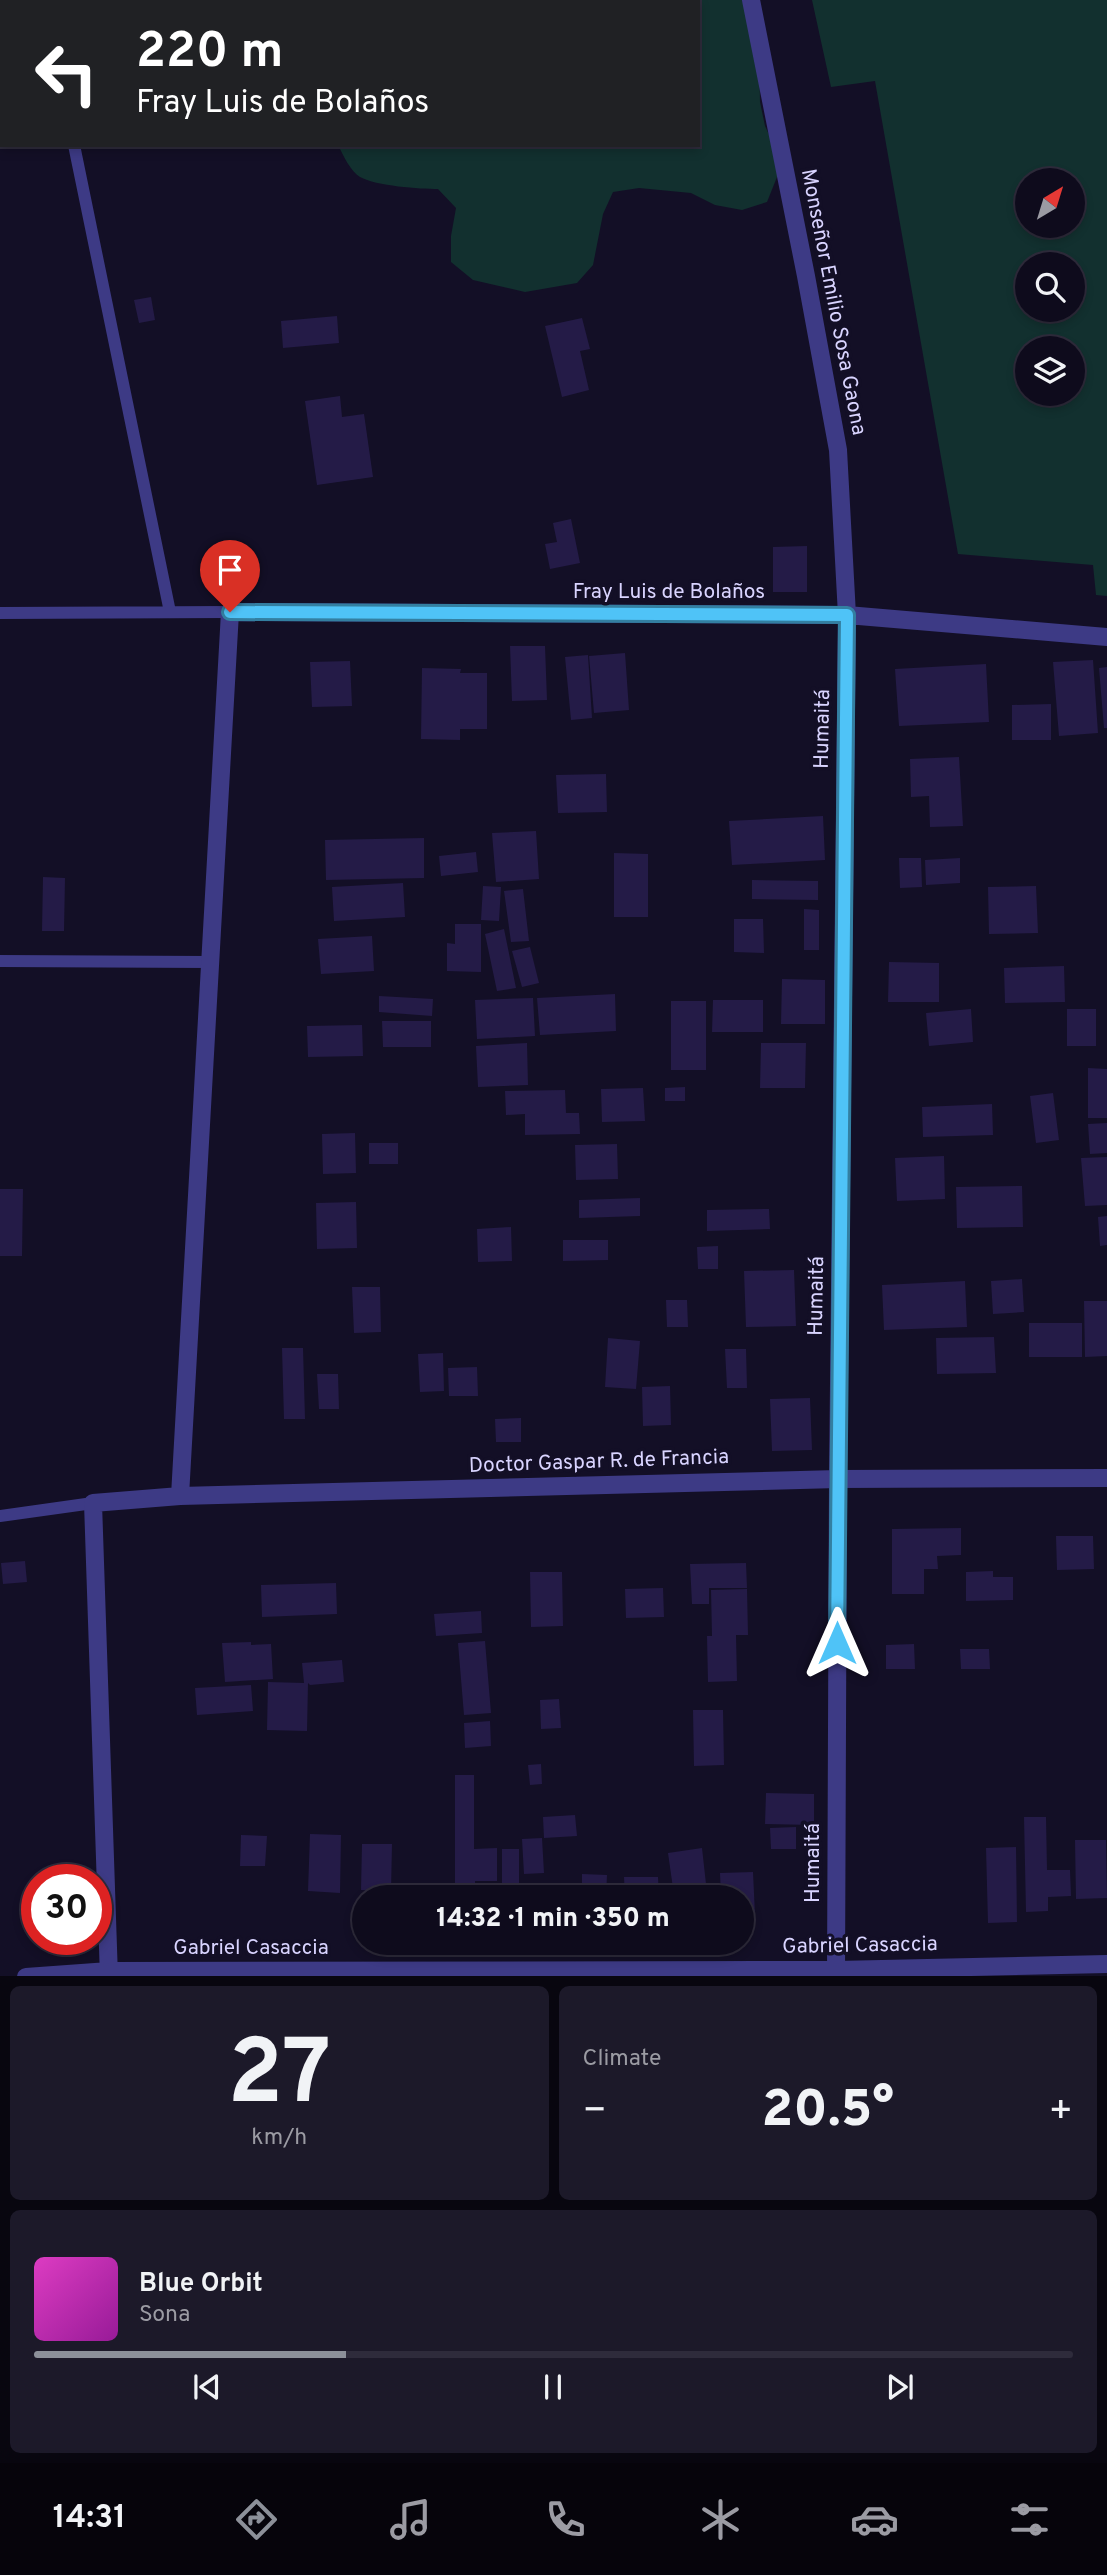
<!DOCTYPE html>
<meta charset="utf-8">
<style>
:root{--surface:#0e0b1c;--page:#1c1929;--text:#f1f3f6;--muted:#9b9ba3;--line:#2e2b3b;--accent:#8c9099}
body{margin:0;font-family:Overpass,sans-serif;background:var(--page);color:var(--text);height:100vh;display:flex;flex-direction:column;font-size:26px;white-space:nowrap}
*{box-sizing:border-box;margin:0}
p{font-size:23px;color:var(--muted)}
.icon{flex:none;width:38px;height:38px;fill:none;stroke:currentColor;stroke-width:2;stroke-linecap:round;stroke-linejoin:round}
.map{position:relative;height:1976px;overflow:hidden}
.side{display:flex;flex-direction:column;gap:10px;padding:10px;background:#08060f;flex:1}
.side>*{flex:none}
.banner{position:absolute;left:0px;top:0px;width:700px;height:147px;box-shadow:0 4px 10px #0003,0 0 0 2px var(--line);background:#202124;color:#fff;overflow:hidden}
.needle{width:46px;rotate:38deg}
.controls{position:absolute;left:1015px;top:168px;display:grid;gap:14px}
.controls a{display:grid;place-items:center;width:70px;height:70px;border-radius:50%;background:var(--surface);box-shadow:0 4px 10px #0003,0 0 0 2px var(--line);font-size:35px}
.speed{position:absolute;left:21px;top:1864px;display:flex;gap:14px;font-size:35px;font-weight:700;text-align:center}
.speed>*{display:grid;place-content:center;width:91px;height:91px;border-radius:50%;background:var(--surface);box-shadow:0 4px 10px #0003,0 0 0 2px var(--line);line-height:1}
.speed .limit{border:10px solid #d22;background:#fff;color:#111}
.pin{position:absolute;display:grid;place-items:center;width:60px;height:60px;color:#fff;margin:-72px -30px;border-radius:50% 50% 50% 0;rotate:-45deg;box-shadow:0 0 7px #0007}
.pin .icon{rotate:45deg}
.me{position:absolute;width:77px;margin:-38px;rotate:0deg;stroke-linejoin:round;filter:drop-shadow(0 0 5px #0008)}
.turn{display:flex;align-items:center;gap:24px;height:147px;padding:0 21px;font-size:32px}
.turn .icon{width:91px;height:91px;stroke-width:2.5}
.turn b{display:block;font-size:49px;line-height:60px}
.big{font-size:52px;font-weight:800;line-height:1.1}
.side .widget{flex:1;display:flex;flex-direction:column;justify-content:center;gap:10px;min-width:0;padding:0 24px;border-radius:10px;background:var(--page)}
.side .dial{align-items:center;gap:0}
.dial b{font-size:91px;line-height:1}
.song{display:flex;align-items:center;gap:21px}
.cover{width:84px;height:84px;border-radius:10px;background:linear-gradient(135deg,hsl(310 70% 55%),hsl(300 70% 35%))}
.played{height:7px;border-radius:4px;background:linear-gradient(90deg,var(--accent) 30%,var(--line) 30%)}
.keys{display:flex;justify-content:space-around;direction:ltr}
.heat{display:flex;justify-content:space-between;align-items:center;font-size:38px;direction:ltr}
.side .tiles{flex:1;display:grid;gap:10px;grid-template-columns:1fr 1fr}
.widget:last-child{grid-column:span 2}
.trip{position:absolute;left:352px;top:1885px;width:402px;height:70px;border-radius:35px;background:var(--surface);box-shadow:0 4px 10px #0003,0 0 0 2px var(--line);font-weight:800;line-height:70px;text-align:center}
.tabs{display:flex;height:112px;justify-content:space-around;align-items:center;background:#06040b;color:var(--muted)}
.tabs .icon{width:49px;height:49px}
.tabs .on{color:var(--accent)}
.tabs b{font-size:32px;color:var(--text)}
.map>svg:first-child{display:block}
</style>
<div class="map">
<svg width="1107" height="1977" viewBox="0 0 1107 1977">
<rect width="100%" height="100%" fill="#130f26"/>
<!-- green -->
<path fill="#12302f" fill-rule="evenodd" d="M94,0h459v2h-458z
M598,0h144l17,50 1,52 5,24 12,25v26l-10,25 -25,8 -27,-5 -24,-12 -52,-5 -26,4 -10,22 -10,51 -16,18 -52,9 -52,-12 -22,-18v-26l5,-28 -18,-19c-18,0 -62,-3 -78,-12 -9,-5 -17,-22 -22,-32h360v-143z
M812,0h295v596l-11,-1 -3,-30 -135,-11 -83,-473 -44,6zM1027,180h46v46h-46zM1027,264h46v46h-46zM1027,348h46v46h-46z"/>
<!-- building -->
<path fill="#241b47" d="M151,297l4,23 -16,3 -5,-23z
M337,316l2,27 -56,5 -2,-27z
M582,318l8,31 -10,2 9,39 -27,7 -17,-71z
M340,396l2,21 22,-3 9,63 -56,8 -12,-84z
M571,519l9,44 -30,6 -5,-25 12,-2 -4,-19z
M807,546v46h-34v-45z
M510,646h35l2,54 -35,1z
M625,653l4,57 -35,3 -5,-57z
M588,655l4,63 -21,2 -6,-63z
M1093,660l5,73 -39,3 -6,-74z
M350,661l2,45 -40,1 -2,-45z
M986,664l3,58 -90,4 -4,-57z
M1107,667v61h-3l-5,-60z
M422,668l39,1 -1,4h27v56h-27v11l-39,-1z
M1051,704v36h-39v-35z
M959,757l4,69 -33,1 -1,-31 -18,1 -1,-38z
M606,774l1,38 -49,1 -2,-38z
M823,816l2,44 -93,5 -3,-44z
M536,831l3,48 -43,3 -4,-49z
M424,838v40l-98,2 -1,-40z
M476,852l2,20 -37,4 -2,-20z
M614,853l34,1v63h-34z
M899,858h22l1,29 -22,1z
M960,858v25l-34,2 -1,-25z
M43,877l22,1 -1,53h-22z
M752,880l66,1v19l-66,-1z
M403,883l2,34 -71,4 -2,-34z
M483,886l18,1 -2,34 -18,-1z
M1036,886l2,47 -49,1 -1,-47z
M523,889l6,52 -18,1 -7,-51z
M804,909l15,1v40h-15z
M734,919h29l1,34 -30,-1z
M455,924h26v48l-34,-1v-28l8,1z
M504,929l12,59 -19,3 -12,-57z
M372,936l2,35 -53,3 -3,-35z
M530,947l9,36 -17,4 -10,-36z
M889,962l50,1v39h-51z
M1064,966l1,36 -60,1 -1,-35z
M782,979l43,1v44h-44z
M615,994l1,37 -76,4 -3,-37z
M379,996l54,3 -1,17 -53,-4z
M533,998l2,38 -58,3 -2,-39z
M713,1000h50v32h-51z
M671,1001h35v69h-35z
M971,1009l2,33 -44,4 -3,-33z
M1067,1009h29v37h-29z
M382,1021h49v26h-48z
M362,1025l1,31 -55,1 -1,-31z
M527,1043l1,42 -50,2 -2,-41z
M761,1043h45l-1,45h-45z
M1088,1068l19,1v49h-19z
M685,1087v14h-20v-13z
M643,1088l2,33 -43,1 -1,-33z
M565,1090l1,23h13l1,21 -55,1v-21l-19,1 -1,-24z
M1053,1093l6,47 -23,3 -6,-47z
M992,1104l1,31 -70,2 -1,-30z
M1107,1123v30l-17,1 -2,-30z
M355,1133l1,40 -33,1 -1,-40z
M369,1143h29v21h-29z
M617,1144l1,35 -42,1 -1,-35z
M944,1156l1,43 -48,2 -2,-43z
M1107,1157v48l-22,1 -4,-48z
M1022,1186l1,41 -66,1 -1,-41z
M0,1189h23l-1,67h-22z
M640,1198v18l-61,2v-18z
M356,1202l1,46 -40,1 -1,-46z
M769,1209l1,20 -63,2v-21z
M1107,1216v29l-7,1 -2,-29z
M511,1227l1,34 -34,1 -1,-33z
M563,1240h45v20l-45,1z
M718,1246v23h-20l-1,-22z
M794,1270l2,56 -50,1 -2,-56z
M1022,1279l2,33 -31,2 -2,-33z
M965,1281l2,46 -83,3 -2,-45z
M352,1287h28l1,45 -27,1z
M666,1300h21l1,27h-21z
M1084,1301h23v55l-22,1z
M1029,1323h53v34h-53z
M994,1337l2,36 -59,1 -1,-36z
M608,1338l32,3 -4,48 -31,-2z
M282,1348h21l2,71h-21z
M725,1349h21l1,39h-20z
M443,1353l1,38 -24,1 -2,-38z
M477,1367l1,29h-29l-1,-28z
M317,1374h21l1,35h-20z
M670,1386l1,39 -28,1 -1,-39z
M810,1398l2,52 -40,1 -2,-52z
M521,1418v24h-25l-1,-23z
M961,1528v27l-24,1 1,13h-14v25h-32v-65z
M1056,1536h37l1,33 -37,1z
M25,1561l2,21 -24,2 -2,-21z
M746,1563l1,25h-38v16h-17l-2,-40z
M993,1571v6h20v23l-47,1v-29z
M530,1572h32l1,54 -32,1z
M336,1583l1,31 -75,3 -1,-32z
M663,1588l1,29 -38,1 -1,-29z
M747,1589l1,46h-12l1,46 -29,1 -1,-46h5l-1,-46z
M481,1611l1,22 -46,3 -2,-22z
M485,1641l6,72 -27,2 -6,-72z
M251,1642v3l20,-1 2,35 -48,3 -3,-39z
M914,1644l1,25h-29v-24z
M960,1649h29l1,20h-29z
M342,1660l2,22 -34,3 -2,-2 -1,48 -40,-1 1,-48 36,1 -2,-20z
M251,1685l2,26 -56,4 -2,-27z
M559,1699l2,29 -20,1 -1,-29z
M693,1710h30l1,55 -30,1z
M490,1721l1,25 -26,2 -1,-25z
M541,1764l1,20 -12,1 -2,-20z
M455,1775h19v74l23,-1v33h-22v16h-20z
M766,1793l48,1v31l-49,-1z
M575,1815l2,21 -33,2 -1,-21z
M1024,1817h22l1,53h23l1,26 -23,1v14l-22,1z
M796,1827v22h-25l-1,-21z
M310,1834l31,1 -1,58 -32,-2z
M241,1835l26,1 -2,30h-25z
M542,1838l2,35 -20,1 -2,-35z
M1075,1840h31l1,58 -31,1z
M362,1844h30l-1,47 -30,-1z
M1016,1847l1,75 -29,1 -2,-75z
M702,1848l4,36 -33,4 -5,-35z
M502,1849h17v41h-17z
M753,1872l2,43 -13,1v-19h-21l-1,-24z
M582,1874l25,1 -1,22h-24z
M624,1877h34l1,20h-34z"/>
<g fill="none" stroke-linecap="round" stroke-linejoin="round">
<!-- service -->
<path stroke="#3d3a85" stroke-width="12" d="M44,0l1,2
M74,145l96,467
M0,613l230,-1
M0,961l210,1
M0,1516l93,-13"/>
<!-- minor -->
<path stroke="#3d3a85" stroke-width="18" d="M751,0l55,276 32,174 9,165 -9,864 -2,498
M180,1496l50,-884 617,3 260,22
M26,1977l83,-6 727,-1 271,-6
M109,1977l-16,-474 87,-7 658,-17 269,-1"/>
</g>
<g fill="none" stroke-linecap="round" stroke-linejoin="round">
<defs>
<path id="route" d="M230,612l617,3 -10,1028"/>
</defs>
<!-- route casing -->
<use href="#route" stroke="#337fa1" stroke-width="18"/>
<!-- route -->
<use href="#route" stroke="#4fc3f7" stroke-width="12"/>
</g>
<g text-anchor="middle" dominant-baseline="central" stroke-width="7" stroke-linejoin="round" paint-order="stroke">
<!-- street labels -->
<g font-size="21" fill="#d9d4ff" stroke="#130f26">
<text transform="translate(833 302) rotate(79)">Monseñor Emilio Sosa Gaona</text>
<text x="669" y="592">Fray Luis de Bolaños</text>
<text transform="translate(823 729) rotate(-89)">Humaitá</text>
<text transform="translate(817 1296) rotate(-89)">Humaitá</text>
<text transform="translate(599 1462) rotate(-2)">Doctor Gaspar R. de Francia</text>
<text transform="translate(813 1863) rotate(-90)">Humaitá</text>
<text transform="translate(860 1946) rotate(-1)">Gabriel Casaccia</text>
<text x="251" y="1948">Gabriel Casaccia</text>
</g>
</g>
</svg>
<div class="controls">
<a><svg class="needle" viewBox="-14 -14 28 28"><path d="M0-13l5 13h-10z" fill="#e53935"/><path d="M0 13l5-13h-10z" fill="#9b9ba3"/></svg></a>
<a><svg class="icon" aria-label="search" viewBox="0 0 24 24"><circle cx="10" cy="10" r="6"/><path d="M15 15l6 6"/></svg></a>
<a><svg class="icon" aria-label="layers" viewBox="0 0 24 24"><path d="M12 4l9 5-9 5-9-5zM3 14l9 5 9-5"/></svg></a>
</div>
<div class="speed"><div class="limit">30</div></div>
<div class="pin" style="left:230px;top:612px;background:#d93025"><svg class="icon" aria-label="arrive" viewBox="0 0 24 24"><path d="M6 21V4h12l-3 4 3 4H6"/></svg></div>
<svg class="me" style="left:837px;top:1643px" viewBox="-20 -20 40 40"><path d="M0-17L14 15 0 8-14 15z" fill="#4fc3f7" stroke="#fff" stroke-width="4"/></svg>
<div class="trip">14:32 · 1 min · 350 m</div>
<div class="banner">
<div class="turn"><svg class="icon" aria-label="left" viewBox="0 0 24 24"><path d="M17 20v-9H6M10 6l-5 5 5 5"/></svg><div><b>220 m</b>Fray Luis de Bolaños</div></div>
</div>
</div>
<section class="side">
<div class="tiles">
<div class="widget dial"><b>27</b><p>km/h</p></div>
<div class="widget"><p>Climate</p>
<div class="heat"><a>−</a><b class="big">20.5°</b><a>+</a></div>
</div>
<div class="widget">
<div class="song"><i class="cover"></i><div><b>Blue Orbit</b><p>Sona</p></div></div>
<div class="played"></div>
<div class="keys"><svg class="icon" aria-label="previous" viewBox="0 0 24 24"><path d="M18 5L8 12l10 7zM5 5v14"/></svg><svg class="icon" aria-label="pause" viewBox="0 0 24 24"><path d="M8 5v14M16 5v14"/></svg><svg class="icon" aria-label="next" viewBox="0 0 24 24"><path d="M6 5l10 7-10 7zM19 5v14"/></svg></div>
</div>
</div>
</section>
<nav class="tabs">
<b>14:31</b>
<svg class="icon on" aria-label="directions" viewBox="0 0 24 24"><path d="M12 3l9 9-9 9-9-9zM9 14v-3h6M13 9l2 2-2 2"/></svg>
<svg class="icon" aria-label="music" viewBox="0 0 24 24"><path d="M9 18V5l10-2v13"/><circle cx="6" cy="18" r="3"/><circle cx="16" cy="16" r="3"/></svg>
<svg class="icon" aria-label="phone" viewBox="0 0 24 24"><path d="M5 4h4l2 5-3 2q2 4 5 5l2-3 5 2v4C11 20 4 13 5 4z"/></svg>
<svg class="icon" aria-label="climate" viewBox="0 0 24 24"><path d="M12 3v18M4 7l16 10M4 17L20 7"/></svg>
<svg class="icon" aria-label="car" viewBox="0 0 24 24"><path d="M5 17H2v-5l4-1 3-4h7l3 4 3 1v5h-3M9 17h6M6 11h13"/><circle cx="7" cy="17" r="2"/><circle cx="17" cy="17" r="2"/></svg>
<svg class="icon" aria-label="filters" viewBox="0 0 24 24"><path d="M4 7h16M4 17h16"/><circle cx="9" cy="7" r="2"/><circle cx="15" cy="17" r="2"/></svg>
</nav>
